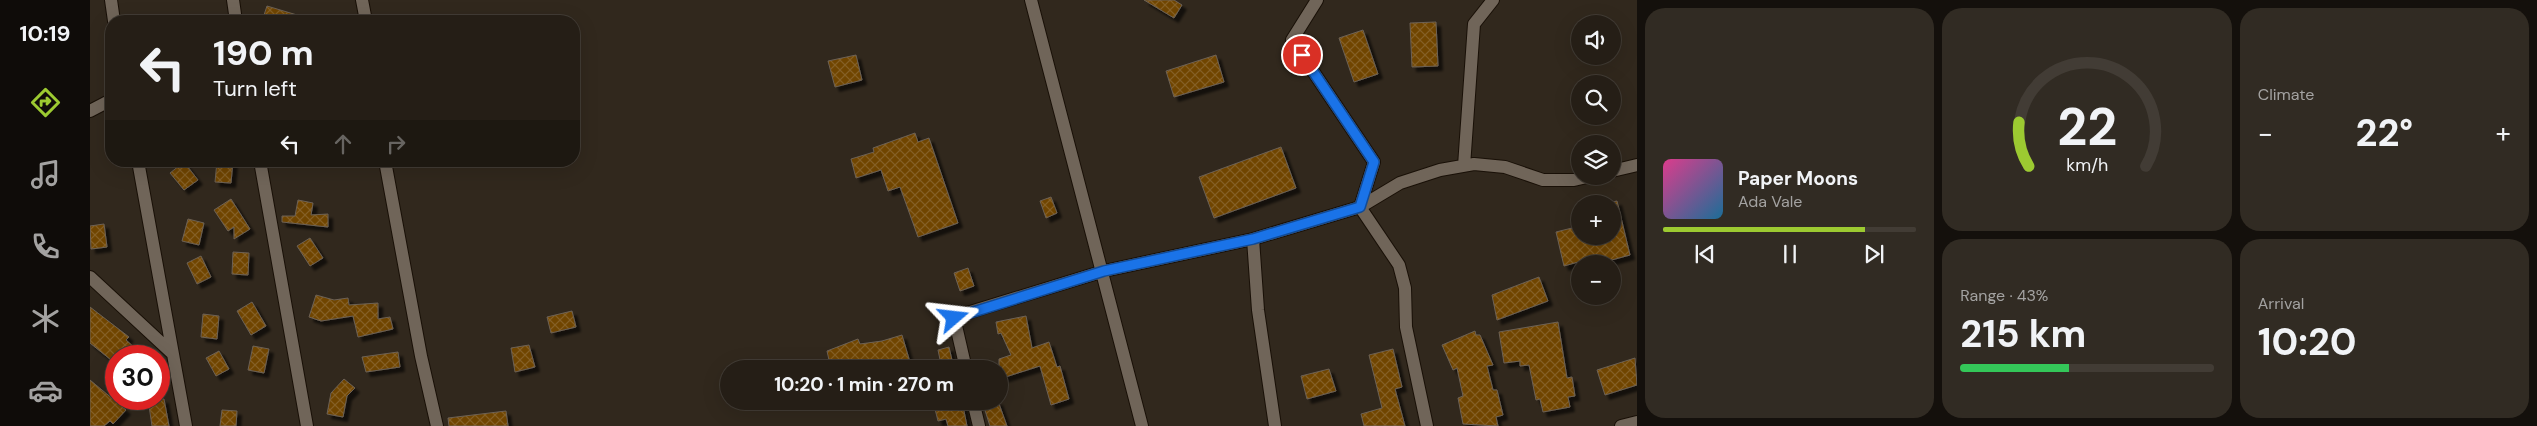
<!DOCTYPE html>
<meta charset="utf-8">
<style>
:root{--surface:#251e16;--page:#312b23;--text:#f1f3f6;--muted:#a3a2a1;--line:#423c35;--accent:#9cca31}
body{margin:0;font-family:"DM Sans",sans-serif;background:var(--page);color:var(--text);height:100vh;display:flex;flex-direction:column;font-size:19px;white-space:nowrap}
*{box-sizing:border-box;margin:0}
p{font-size:16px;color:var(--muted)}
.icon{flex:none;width:28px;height:28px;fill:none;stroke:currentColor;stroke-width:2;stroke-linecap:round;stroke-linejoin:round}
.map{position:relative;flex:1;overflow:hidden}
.drawer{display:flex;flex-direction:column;gap:8px;padding:8px;background:#14100c;width:900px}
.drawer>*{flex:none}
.top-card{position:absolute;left:15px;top:15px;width:475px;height:152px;border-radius:20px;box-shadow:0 5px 20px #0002,0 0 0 1px var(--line);background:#251e16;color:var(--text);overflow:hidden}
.buttons{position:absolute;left:1481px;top:15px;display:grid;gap:10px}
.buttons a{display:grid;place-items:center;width:50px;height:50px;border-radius:50%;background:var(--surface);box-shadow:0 5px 20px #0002,0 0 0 1px var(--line);font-size:25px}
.speed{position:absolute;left:15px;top:345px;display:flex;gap:10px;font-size:25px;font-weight:700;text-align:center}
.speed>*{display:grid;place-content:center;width:65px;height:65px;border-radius:50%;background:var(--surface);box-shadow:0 5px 20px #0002,0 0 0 1px var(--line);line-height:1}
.speed .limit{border:8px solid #d22;background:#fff;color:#111}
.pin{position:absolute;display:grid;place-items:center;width:42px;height:42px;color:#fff;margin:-21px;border:2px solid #fff;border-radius:50%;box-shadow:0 1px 5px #0007}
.me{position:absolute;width:55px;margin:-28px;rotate:73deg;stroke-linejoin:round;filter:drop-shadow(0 0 4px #0008)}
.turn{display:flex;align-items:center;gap:18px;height:105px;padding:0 25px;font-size:22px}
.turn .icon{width:65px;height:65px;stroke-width:2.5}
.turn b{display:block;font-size:35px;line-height:42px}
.lanes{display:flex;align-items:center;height:48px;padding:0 25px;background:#0003;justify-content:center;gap:25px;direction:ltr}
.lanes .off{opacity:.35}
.big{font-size:38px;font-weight:700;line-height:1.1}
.drawer .card{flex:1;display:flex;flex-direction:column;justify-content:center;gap:8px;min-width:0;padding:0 18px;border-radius:20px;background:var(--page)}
.drawer .dial{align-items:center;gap:0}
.dial svg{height:130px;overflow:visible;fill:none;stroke:var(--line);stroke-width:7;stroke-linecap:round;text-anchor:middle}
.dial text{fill:var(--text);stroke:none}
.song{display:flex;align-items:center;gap:15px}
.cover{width:60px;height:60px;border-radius:8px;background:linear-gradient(135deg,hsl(330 70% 55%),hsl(200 70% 35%))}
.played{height:5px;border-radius:2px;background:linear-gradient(90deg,var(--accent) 80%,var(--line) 80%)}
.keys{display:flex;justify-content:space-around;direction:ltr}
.heat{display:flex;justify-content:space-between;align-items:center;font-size:28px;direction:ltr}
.charge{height:8px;border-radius:4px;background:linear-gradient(90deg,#34c759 43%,var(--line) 0)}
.drawer .tiles{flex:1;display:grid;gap:8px;grid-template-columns:repeat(3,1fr)}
.card:first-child{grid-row:span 2}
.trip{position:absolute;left:630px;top:360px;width:288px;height:50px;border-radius:25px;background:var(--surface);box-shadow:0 5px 20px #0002,0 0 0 1px var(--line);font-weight:700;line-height:50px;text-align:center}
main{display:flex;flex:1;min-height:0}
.tab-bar{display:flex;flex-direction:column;width:90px;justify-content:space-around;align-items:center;background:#0f0c09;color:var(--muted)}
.tab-bar .icon{width:35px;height:35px}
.tab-bar .active{color:var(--accent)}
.tab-bar b{font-size:22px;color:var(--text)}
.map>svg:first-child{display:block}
</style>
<main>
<nav class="tab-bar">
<b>10:19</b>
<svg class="icon active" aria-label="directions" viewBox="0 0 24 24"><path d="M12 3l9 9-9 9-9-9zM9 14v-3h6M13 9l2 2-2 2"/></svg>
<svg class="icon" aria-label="music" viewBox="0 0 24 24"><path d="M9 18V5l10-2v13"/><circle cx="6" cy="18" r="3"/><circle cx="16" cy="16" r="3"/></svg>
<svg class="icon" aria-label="phone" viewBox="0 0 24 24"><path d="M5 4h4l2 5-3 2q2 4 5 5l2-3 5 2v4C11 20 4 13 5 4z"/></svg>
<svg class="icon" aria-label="climate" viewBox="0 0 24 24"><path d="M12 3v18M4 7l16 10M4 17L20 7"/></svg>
<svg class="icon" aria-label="car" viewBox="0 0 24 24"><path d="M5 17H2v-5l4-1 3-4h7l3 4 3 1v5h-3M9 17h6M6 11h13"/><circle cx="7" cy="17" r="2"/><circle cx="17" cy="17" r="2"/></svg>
</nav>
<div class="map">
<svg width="1547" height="426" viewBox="0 0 1547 426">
<defs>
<pattern id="building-cross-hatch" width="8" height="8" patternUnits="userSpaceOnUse" patternTransform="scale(1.25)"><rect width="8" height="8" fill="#6f4400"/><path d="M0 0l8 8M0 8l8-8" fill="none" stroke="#845f25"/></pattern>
<filter id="shadow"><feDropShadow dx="4.5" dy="4.5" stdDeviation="1" flood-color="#0009"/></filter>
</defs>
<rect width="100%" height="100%" fill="#31281d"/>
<!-- building -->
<path fill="url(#building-cross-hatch)" stroke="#6c6155" filter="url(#shadow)" d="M1054,0h30l8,5 -8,13z
M177,6l40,12v3h-45z
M1346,22l2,44 -26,1 -2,-44z
M1273,30l15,44 -24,8 -15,-44z
M766,55l6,25 -27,7 -7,-26z
M1126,55l8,27 -50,15 -8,-26z
M825,133l3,9 11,-4 29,85 -40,14 -18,-50 -12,4 -7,-21 -25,8 -5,-19 23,-7 -1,-4z
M1191,147l15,41 -82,30 -15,-41z
M127,161h16l-2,22 -16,-1z
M94,162l14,18 -14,10 -14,-17z
M961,197l6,16 -11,5 -6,-17z
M141,199l19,30 -16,10v-12l-6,4 -14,-21z
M208,200l15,3 -2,12 17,-1v13l-46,-5v-6h13z
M1527,201l13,54 -33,9h-11l-1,-4 -21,6 -8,-34 24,-6v10h32v-34z
M98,219l16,4 -5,22 -17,-4z
M14,224l3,23 -16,2 -1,-23z
M220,238l13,20 -13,8 -13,-20z
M143,252l16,1 -1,22 -16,-1z
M111,256l10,21 -14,7 -10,-21z
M878,268l6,18 -14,5 -6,-18z
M1449,277l9,24 -51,19 -5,-25z
M226,295l18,5 14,-2 1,7 29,-2v16l12,-2 3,12 -35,8 -5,-21 -32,5 -12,-4z
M162,302l14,24 -15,9 -14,-24z
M0,307l39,30 -3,3 10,9 -6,7h-14v8l-26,-21z
M482,311l4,16 -25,6 -4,-16z
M113,314l16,2 -2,23 -16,-2z
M936,316l6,32 17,-6 8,25 3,-1 9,33 -18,6 -11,-39 -41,13v-20l12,-4 -10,-22 -3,1 -2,-12z
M1468,322l9,56 5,-1 3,19 -7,1 2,10 -27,5 -3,-13 -4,1 -7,-35 -9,1v-5l-16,2 -5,-31z
M1385,331l1,4h4l13,30 -6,1 6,24h4l6,25 -7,2 2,9 -35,-2 -5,-26 5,-2 -6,-28 -4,2 -11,-25z
M812,335l10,34h-81l-4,-18 31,-12 2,5 22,-3z
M439,345l6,22 -20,5 -4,-24z
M163,346l16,3 -5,24 -16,-3z
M859,347l5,22h-12l-4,-19z
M1303,349l9,38 -7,2 10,37h-41l-3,-12 21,-6 -13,-53z
M129,351l10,18 -13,7 -10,-18z
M308,352l2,15 -34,5 -4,-15z
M1545,358l2,27 -32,10 -8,-25z
M1239,369l7,22 -29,8 -6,-23z
M254,379l11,9 -8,8 -4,21 -16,-3 4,-21z
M0,380l36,30 -13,14 -3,-3 -6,5h-14z
M58,399h16l5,27h-17z
M843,401h29l5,25h-19l-2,-7 -8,2z
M892,401h16l9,25h-17z
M132,410l15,1 -1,15h-16z
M416,411l2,15h-59l-1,-8z"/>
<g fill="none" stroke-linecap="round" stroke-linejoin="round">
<defs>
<path id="minor" d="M21,0l3,21
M143,0l3,21
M272,0l4,21
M941,0l111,426
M1227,0l-25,40 82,122 -14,45
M0,111l21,-11
M48,161l48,265
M170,161l47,265
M295,161l36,195 16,70
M1374,166l10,-142 19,-24
M1522,171l25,-6
M1270,207l39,58 6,23 1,39 21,99
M1163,239l5,71 17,116
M0,277l82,76
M876,369l-12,-52 150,-46 149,-32 107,-32 40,-24 40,-13 34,-6 31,3 38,13h31l17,-4
M883,401l6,25
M1531,426l16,-4"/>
</defs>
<!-- minor casing -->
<use href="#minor" stroke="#191007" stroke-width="14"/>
<!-- minor -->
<use href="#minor" stroke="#706559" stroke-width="12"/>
</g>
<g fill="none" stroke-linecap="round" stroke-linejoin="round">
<defs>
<path id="route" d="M864,318l150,-47 149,-32 107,-32 14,-45 -72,-107"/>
</defs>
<!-- route casing -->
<use href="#route" stroke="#114b97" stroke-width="12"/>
<!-- route -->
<use href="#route" stroke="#1a73e8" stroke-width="9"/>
</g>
</svg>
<div class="buttons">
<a><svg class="icon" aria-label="sound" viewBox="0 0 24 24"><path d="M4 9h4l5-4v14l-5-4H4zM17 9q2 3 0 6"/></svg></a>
<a><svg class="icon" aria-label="search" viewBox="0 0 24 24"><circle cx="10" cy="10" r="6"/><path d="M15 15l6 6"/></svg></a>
<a><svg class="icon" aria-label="layers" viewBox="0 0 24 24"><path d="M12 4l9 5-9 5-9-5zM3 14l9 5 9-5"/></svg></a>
<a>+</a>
<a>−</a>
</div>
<div class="speed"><div class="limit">30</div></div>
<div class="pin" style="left:1212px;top:55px;background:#d93025"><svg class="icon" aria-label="arrive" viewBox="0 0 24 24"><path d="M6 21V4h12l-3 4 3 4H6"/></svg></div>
<svg class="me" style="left:864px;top:318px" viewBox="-20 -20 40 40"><path d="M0-17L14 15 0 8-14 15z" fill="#1a73e8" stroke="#fff" stroke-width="4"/></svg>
<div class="trip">10:20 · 1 min · 270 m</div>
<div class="top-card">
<div class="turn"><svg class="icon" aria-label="left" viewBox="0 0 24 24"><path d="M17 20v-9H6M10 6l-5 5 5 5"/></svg><div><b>190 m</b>Turn left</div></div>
<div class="lanes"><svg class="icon" aria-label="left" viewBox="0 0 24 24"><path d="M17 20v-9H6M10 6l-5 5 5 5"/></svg><svg class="icon off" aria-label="ahead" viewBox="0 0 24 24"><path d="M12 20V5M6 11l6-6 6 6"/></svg><svg class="icon off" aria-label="right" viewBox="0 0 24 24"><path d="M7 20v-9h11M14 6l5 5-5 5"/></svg></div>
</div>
</div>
<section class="drawer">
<div class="tiles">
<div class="card">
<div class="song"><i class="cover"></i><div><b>Paper Moons</b><p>Ada Vale</p></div></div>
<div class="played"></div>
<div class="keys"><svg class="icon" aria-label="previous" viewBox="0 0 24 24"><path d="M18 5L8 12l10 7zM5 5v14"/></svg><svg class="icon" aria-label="pause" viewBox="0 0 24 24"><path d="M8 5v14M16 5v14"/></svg><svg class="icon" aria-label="next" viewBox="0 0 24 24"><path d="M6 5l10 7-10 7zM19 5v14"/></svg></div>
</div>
<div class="card dial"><svg viewBox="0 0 100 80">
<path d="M14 69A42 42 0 1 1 86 69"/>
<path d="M14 69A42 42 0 0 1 8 42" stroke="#9cca31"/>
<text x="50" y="56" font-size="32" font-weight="700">22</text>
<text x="50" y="72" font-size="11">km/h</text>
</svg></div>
<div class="card"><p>Climate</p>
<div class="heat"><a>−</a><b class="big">22°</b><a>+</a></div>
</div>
<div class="card"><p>Range · 43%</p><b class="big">215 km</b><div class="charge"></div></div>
<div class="card"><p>Arrival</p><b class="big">10:20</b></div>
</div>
</section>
</main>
